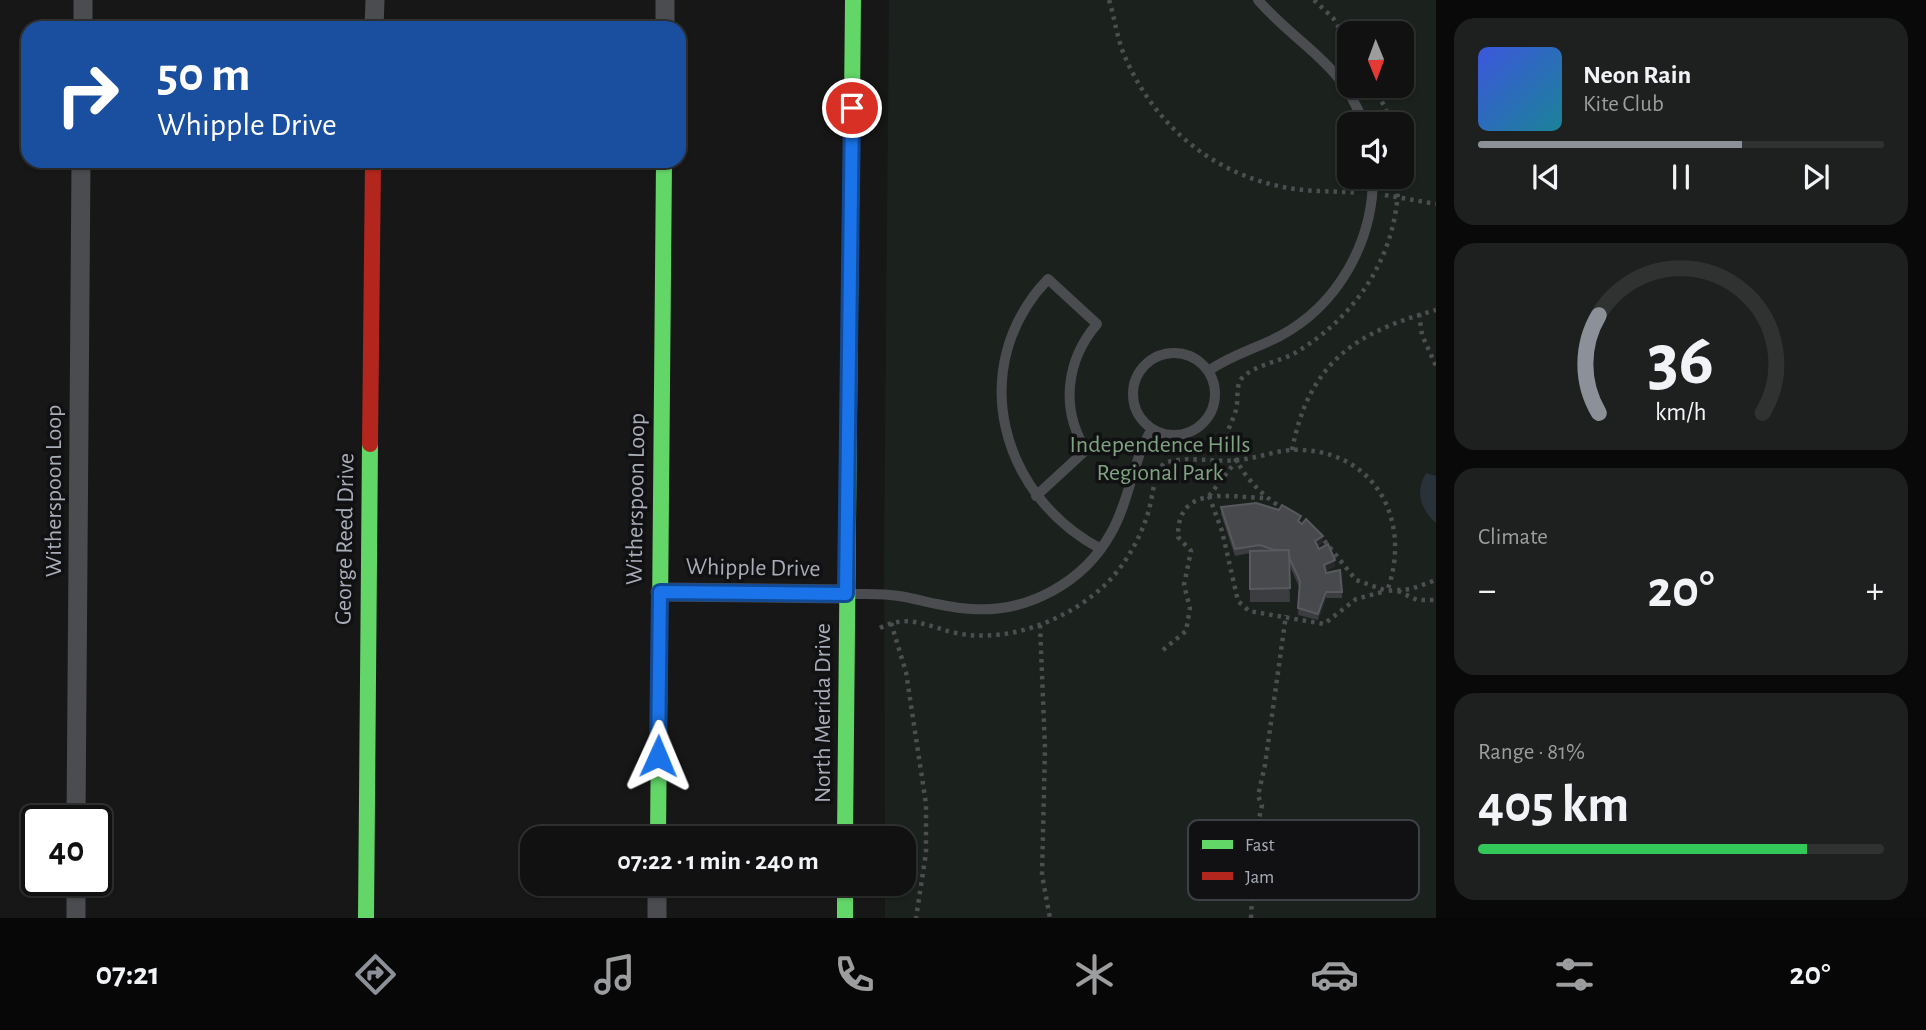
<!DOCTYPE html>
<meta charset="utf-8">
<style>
:root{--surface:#111;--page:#1e1f1f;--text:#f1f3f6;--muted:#9c9d9f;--line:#303131;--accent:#8c9099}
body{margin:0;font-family:"Alegreya Sans",sans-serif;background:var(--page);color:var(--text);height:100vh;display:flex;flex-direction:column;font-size:26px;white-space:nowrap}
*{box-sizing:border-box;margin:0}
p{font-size:23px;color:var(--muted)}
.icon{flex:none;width:38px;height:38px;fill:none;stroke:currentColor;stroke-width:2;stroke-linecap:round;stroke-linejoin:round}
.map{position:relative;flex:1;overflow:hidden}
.panel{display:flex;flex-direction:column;gap:18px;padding:18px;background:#090909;width:490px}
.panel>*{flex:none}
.banner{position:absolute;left:21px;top:21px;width:665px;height:147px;border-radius:21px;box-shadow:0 2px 5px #0004,0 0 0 2px var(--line);background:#1a4fa0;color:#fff;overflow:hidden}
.needle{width:46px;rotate:179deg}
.controls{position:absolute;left:1337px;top:21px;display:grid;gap:14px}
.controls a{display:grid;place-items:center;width:77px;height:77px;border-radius:14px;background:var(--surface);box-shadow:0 2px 5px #0004,0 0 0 2px var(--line);font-size:35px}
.speed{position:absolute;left:21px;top:805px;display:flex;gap:14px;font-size:35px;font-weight:700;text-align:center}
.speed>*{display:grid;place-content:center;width:91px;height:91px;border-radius:50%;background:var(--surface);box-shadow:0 2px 5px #0004,0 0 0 2px var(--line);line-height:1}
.speed .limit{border:4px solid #111;border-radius:10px;background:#fff;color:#111}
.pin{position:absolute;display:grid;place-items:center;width:60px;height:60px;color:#fff;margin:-30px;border:4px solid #fff;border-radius:50%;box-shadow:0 2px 7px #0007}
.me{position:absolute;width:77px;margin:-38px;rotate:1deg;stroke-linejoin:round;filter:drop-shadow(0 0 5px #0008)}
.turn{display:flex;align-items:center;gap:24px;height:147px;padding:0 21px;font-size:32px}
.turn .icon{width:91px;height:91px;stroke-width:2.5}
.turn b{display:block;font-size:49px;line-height:60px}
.big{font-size:52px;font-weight:700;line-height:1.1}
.panel .widget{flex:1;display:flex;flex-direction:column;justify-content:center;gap:10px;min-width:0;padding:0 24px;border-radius:21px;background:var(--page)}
.panel .dial{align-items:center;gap:0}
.dial svg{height:182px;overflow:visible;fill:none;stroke:var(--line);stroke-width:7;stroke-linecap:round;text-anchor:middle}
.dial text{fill:var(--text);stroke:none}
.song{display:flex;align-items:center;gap:21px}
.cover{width:84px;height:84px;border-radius:10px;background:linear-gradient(135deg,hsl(230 70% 55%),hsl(190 70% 35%))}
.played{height:7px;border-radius:4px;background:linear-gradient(90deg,var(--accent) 65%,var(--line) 65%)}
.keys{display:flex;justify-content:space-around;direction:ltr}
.heat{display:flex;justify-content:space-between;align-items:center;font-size:38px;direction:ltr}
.charge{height:10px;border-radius:5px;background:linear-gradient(90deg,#34c759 81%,var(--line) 0)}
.trip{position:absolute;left:520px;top:826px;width:396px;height:70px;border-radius:21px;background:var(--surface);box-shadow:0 2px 5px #0004,0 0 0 2px var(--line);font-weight:700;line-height:70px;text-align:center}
.menu{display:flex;height:112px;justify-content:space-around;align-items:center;background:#070707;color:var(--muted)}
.menu .icon{width:49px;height:49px}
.menu .active{color:var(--accent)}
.menu b{font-size:32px;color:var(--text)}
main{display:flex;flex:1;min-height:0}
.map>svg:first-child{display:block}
</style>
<main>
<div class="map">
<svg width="1436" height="918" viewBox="0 0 1436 918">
<rect width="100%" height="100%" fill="#171717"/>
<!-- green -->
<path fill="#1b211c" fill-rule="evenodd" d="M889,0h547v918h-551v-34h18v-46h-18l-1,-280zM1349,33h53v53h-53zM1349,124h53v53h-53z"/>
<!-- water -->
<path fill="#2a3239" d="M1426,473l10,3v47c-16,-14 -21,-32 -10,-50z"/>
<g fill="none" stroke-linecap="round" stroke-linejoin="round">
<!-- path -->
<path stroke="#4d4e52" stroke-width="4.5" stroke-dasharray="3.5 5" stroke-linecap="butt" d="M1109,0c6,19 8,39 16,57 31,71 92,121 170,132 21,3 42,2 64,4
M1314,0l19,18 16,26
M1375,86l17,38
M1385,195l51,9
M1419,314l3,21 14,31
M1292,450c17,-88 64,-118 144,-140
M1209,496l13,35 16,70 11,10 75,13 32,-25 30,-8
M1209,496l27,-35
M1284,509c-25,-14 -53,-45 -56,-75 0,-8 7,-17 8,-25 3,-10 -1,-23 6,-31 12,-13 37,-16 53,-25 63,-37 105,-102 103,-176
M1319,534l37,46 31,11
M1398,591l19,9h19
M891,623l15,49 20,132v49l-10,65
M1040,625l5,123 -3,127 8,43
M880,628c29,-15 48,-1 76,5 53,11 115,-14 152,-51 18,-19 32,-43 40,-69 5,-16 5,-37 16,-50 25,-8 50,0 75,-3 21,-2 42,-12 64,-10 75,4 109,74 84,141l24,-2 25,-9
M1163,650l23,-19 4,-23 -6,-23 7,-34 -13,-14c-1,-53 50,-40 87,-39
M1251,918l4,-80 7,-33 -4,-9 7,-31 21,-150"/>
<!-- lane -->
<path stroke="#4b4c50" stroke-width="10" d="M1258,0c41,47 82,60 106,124
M1133 394a41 41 0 1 1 82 0a41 41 0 1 1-82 0Z
M1208,371c25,-17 47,-22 72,-35 58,-31 93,-94 93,-159
M1036,496l50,-46c-26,-41 -20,-90 11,-126l-49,-45c-83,87 -48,217 53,270
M850,594c16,0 33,-1 49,2 24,4 48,12 73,13 56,4 112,-27 139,-76 19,-33 21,-72 41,-104"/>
<!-- street -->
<path stroke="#4b4c50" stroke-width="19" d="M83,28v-28
M374,28l1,-28
M665,28v-28
M660,592l186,2
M76,821l5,-660
M76,918v-38
M657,918v-34"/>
<!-- fast -->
<path stroke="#63d668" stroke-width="16" d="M658,838l6,-677
M845,838l8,-838
M845,884v34
M366,918l4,-474"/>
<!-- jam -->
<path stroke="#b3261e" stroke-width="16" d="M370,444l3,-283"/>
</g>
<!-- wall -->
<path fill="#3c3d40" d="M1221,507l80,16 22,19 -5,4 17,20 -10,5 1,2 16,19v6h-16l-8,22 -20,-5 1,-28 -10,-23 1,38h-40v-49l-15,3 -14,-42z"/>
<!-- shaded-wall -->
<path fill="#28292a" d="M1323,536v6l-8,6v-7z
M1335,560v6l-11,5v-6z
M1326,592v6l-8,22v-6z"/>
<!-- building -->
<path fill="#48494d" stroke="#57595e" stroke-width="2" d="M1256,503l23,7 3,-5 19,11 -3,5 4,3 4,-5 17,17 -8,5 4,8 9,-5 7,16 -11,5 2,8 14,-3 2,22h-16l-8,22 -20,-6 2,-27 -11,-24v-7h-15l-14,-5 -25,4 -14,-42z
M1289,550l1,38 -40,1v-38z"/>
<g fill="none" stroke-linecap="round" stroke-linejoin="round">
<defs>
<path id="route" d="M658,756l2,-164 186,2 6,-486"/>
</defs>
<!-- route casing -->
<use href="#route" stroke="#114b97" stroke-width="18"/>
<!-- route -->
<use href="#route" stroke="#1a73e8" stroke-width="12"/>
</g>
<g text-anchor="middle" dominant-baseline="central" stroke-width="7" stroke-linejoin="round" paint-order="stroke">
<!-- park labels -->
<g font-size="24" fill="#7fa381" stroke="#111113">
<text x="1160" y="445">Independence Hills<tspan x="1160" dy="28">Regional Park</tspan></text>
</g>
<!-- street labels -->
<g font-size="24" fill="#a8adb8" stroke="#111113">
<text transform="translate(54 491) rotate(-90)">Witherspoon Loop</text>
<text transform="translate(636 499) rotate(-89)">Witherspoon Loop</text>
<text transform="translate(345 539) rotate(-89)">George Reed Drive</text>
<text transform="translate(753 568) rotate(1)">Whipple Drive</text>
<text transform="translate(823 713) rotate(-90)">North Merida Drive</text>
</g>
</g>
<!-- legend -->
<rect x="1188" y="820" width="231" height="80" rx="10" fill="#111113" stroke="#3e4045" stroke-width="2"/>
<rect x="1202" y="840" width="31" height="9" fill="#63d668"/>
<rect x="1202" y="872" width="31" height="8" fill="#b3261e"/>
<g font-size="19" fill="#a8adb8">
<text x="1245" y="851">Fast</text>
<text x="1245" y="883">Jam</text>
</g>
</svg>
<div class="controls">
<a><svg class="needle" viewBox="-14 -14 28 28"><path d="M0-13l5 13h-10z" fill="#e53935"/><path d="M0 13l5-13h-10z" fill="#9c9d9f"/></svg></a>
<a><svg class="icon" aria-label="sound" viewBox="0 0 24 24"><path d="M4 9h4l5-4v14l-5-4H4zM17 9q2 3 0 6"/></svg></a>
</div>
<div class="speed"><div class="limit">40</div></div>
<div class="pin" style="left:852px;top:108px;background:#d93025"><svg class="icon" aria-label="arrive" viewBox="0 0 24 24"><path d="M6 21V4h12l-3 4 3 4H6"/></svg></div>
<svg class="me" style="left:658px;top:756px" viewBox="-20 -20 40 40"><path d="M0-17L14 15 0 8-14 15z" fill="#1a73e8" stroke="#fff" stroke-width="4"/></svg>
<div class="trip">07:22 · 1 min · 240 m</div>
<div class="banner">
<div class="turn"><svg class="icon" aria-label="right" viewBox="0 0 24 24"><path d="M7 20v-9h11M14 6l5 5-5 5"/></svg><div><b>50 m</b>Whipple Drive</div></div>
</div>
</div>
<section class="panel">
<div class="widget">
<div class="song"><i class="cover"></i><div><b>Neon Rain</b><p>Kite Club</p></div></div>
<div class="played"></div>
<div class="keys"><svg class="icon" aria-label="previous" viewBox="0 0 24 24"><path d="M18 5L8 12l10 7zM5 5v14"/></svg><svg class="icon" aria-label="pause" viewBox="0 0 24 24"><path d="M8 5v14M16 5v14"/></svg><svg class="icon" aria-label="next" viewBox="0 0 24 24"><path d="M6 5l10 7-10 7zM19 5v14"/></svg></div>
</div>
<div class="widget dial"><svg viewBox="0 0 100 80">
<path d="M14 69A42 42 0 1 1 86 69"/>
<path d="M14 69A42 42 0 0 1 14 26" stroke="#8c9099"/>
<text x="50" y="56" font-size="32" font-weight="700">36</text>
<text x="50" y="72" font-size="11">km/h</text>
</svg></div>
<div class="widget"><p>Climate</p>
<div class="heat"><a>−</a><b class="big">20°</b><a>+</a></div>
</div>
<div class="widget"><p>Range · 81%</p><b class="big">405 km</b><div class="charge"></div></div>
</section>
</main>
<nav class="menu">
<b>07:21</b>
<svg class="icon active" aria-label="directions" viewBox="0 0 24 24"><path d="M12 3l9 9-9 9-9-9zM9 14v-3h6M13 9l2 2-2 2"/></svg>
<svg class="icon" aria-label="music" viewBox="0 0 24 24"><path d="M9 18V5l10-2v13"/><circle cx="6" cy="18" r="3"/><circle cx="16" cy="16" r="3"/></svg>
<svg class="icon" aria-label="phone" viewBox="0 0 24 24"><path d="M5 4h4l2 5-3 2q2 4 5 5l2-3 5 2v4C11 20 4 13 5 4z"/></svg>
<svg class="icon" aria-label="climate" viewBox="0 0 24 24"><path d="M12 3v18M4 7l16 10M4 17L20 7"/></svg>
<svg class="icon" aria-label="car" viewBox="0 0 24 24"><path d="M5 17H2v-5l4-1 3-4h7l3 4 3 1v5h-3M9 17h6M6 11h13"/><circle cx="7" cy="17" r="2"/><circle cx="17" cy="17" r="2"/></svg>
<svg class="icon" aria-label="filters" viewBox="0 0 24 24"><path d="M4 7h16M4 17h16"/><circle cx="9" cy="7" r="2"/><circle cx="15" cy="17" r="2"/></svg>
<b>20°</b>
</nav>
